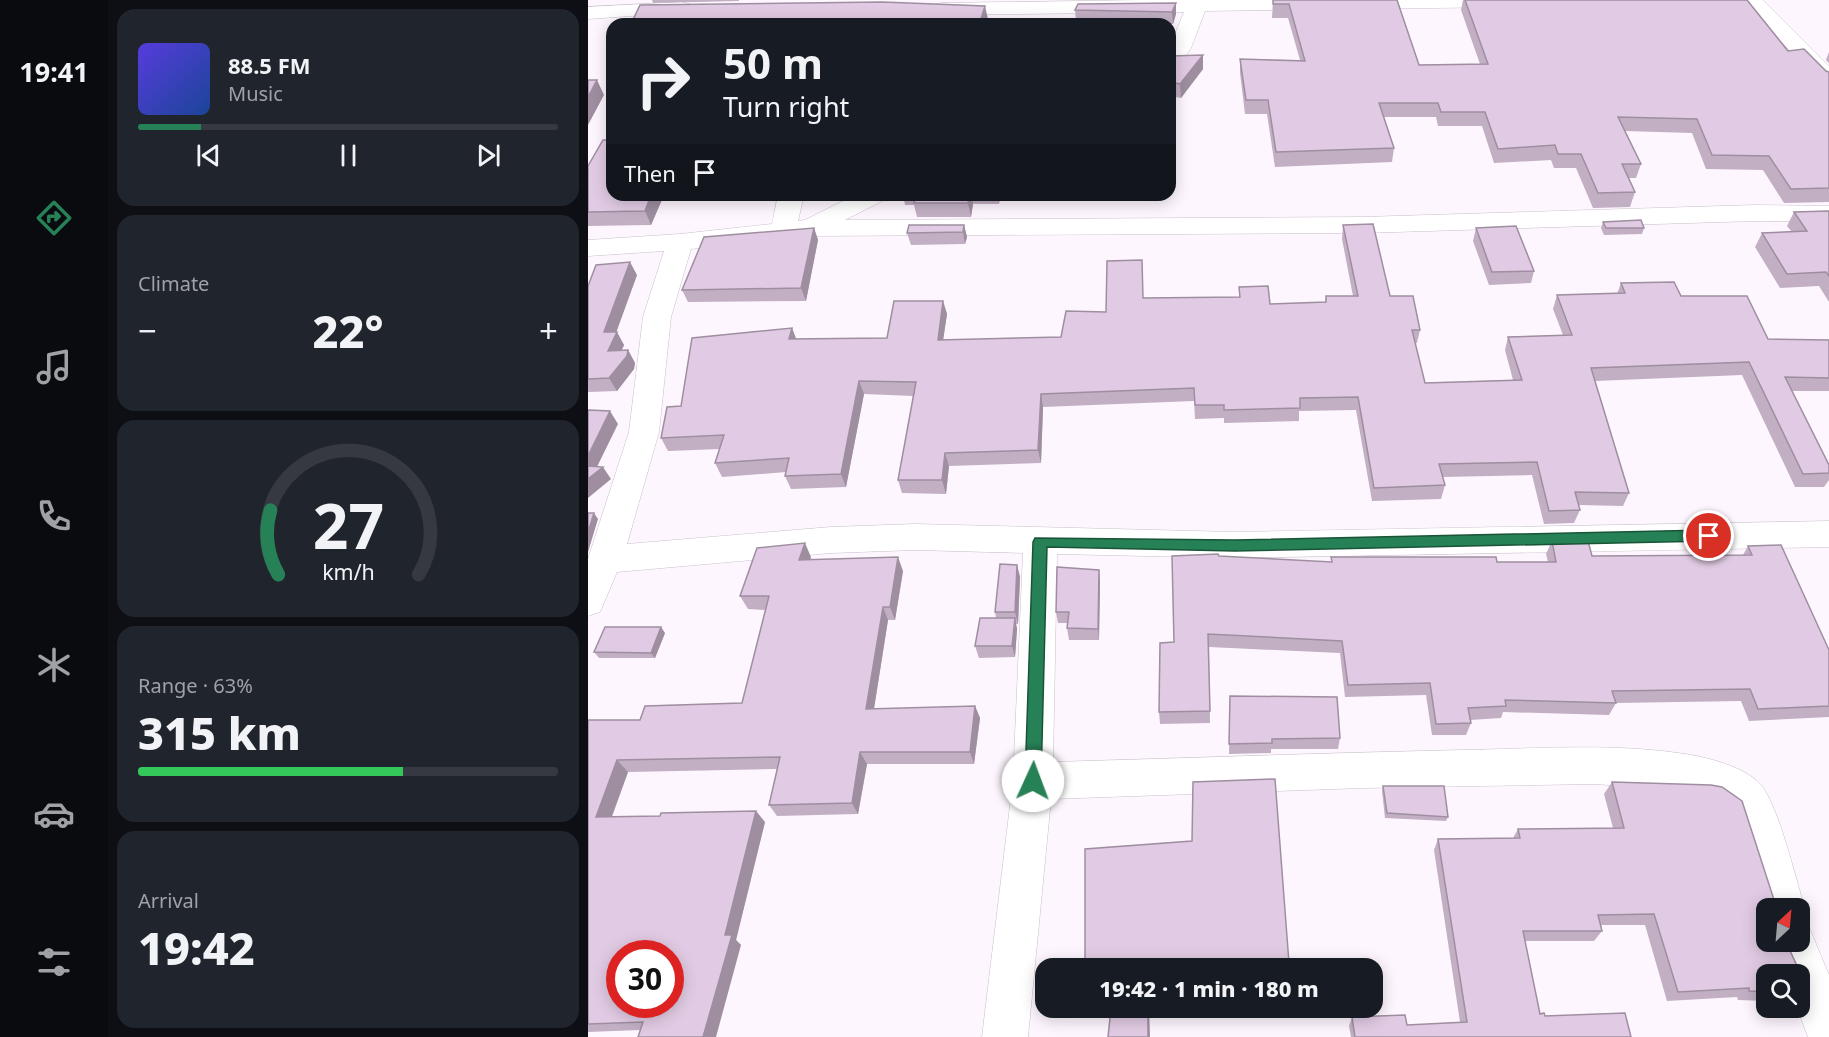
<!DOCTYPE html>
<meta charset="utf-8">
<style>
:root{--surface:#171b24;--page:#20242c;--text:#f1f3f6;--muted:#9ea1a6;--line:#363941;--accent:#278156}
body{margin:0;font-family:"Noto Sans",sans-serif;background:var(--page);color:var(--text);height:100vh;display:flex;flex-direction:column;font-size:22px;white-space:nowrap}
*{box-sizing:border-box;margin:0}
p{font-size:20px;color:var(--muted)}
.icon{flex:none;width:33px;height:33px;fill:none;stroke:currentColor;stroke-width:2;stroke-linecap:round;stroke-linejoin:round}
.map{position:relative;flex:1;overflow:hidden}
.side{display:flex;flex-direction:column;gap:9px;padding:9px;background:#0d0f14;width:480px}
.side>*{flex:none}
.guide{position:absolute;left:18px;top:18px;width:570px;height:183px;border-radius:18px;box-shadow:0 3px 15px #0003;background:#171b24;color:var(--text);overflow:hidden}
.needle{width:39px;rotate:26deg}
.buttons{position:absolute;left:1168px;top:898px;display:grid;gap:12px}
.buttons a{display:grid;place-items:center;width:54px;height:54px;border-radius:12px;background:var(--surface);box-shadow:0 3px 15px #0003;font-size:30px}
.speed{position:absolute;left:18px;top:940px;display:flex;gap:12px;font-size:30px;font-weight:700;text-align:center}
.speed>*{display:grid;place-content:center;width:78px;height:78px;border-radius:50%;background:var(--surface);box-shadow:0 3px 15px #0003;line-height:1}
.speed .limit{border:9px solid #d22;background:#fff;color:#111}
.pin{position:absolute;display:grid;place-items:center;width:51px;height:51px;color:#fff;margin:-26px;border:3px solid #fff;border-radius:50%;box-shadow:0 2px 6px #0007}
.me{position:absolute;width:66px;margin:-33px;rotate:2deg;stroke-linejoin:round;filter:drop-shadow(0 0 4px #0008)}
.turn{display:flex;align-items:center;gap:21px;height:126px;padding:0 18px;font-size:27px}
.turn .icon{width:78px;height:78px;stroke-width:2.5}
.turn b{display:block;font-size:42px;line-height:51px}
.then{display:flex;align-items:center;height:57px;padding:0 18px;background:#0003;gap:12px;font-size:22px}
.big{font-size:45px;font-weight:800;line-height:1.1}
.side .widget{flex:1;display:flex;flex-direction:column;justify-content:center;gap:9px;min-width:0;padding:0 21px;border-radius:18px;background:var(--page)}
.side .dial{align-items:center;gap:0}
.dial svg{height:156px;overflow:visible;fill:none;stroke:var(--line);stroke-width:7;stroke-linecap:round;text-anchor:middle}
.dial text{fill:var(--text);stroke:none}
.song{display:flex;align-items:center;gap:18px}
.cover{width:72px;height:72px;border-radius:9px;background:linear-gradient(135deg,hsl(250 70% 55%),hsl(220 70% 35%))}
.played{height:6px;border-radius:3px;background:linear-gradient(90deg,var(--accent) 15%,var(--line) 15%)}
.keys{display:flex;justify-content:space-around;direction:ltr}
.heat{display:flex;justify-content:space-between;align-items:center;font-size:33px;direction:ltr}
.charge{height:9px;border-radius:4px;background:linear-gradient(90deg,#34c759 63%,var(--line) 0)}
.trip{position:absolute;left:447px;top:958px;width:348px;height:60px;border-radius:18px;background:var(--surface);box-shadow:0 3px 15px #0003;font-weight:800;line-height:60px;text-align:center}
main{display:flex;flex:1;min-height:0}
.menu{display:flex;flex-direction:column;width:108px;justify-content:space-around;align-items:center;background:#090b0e;color:var(--muted)}
.menu .icon{width:42px;height:42px}
.menu .current{color:var(--accent)}
.menu b{font-size:27px;color:var(--text)}
.map>svg:first-child{display:block}
</style>
<main>
<nav class="menu">
<b>19:41</b>
<svg class="icon current" aria-label="directions" viewBox="0 0 24 24"><path d="M12 3l9 9-9 9-9-9zM9 14v-3h6M13 9l2 2-2 2"/></svg>
<svg class="icon" aria-label="music" viewBox="0 0 24 24"><path d="M9 18V5l10-2v13"/><circle cx="6" cy="18" r="3"/><circle cx="16" cy="16" r="3"/></svg>
<svg class="icon" aria-label="phone" viewBox="0 0 24 24"><path d="M5 4h4l2 5-3 2q2 4 5 5l2-3 5 2v4C11 20 4 13 5 4z"/></svg>
<svg class="icon" aria-label="climate" viewBox="0 0 24 24"><path d="M12 3v18M4 7l16 10M4 17L20 7"/></svg>
<svg class="icon" aria-label="car" viewBox="0 0 24 24"><path d="M5 17H2v-5l4-1 3-4h7l3 4 3 1v5h-3M9 17h6M6 11h13"/><circle cx="7" cy="17" r="2"/><circle cx="17" cy="17" r="2"/></svg>
<svg class="icon" aria-label="filters" viewBox="0 0 24 24"><path d="M4 7h16M4 17h16"/><circle cx="9" cy="7" r="2"/><circle cx="15" cy="17" r="2"/></svg>
</nav>
<section class="side">
<div class="widget">
<div class="song"><i class="cover"></i><div><b>88.5 FM</b><p>Music</p></div></div>
<div class="played"></div>
<div class="keys"><svg class="icon" aria-label="previous" viewBox="0 0 24 24"><path d="M18 5L8 12l10 7zM5 5v14"/></svg><svg class="icon" aria-label="pause" viewBox="0 0 24 24"><path d="M8 5v14M16 5v14"/></svg><svg class="icon" aria-label="next" viewBox="0 0 24 24"><path d="M6 5l10 7-10 7zM19 5v14"/></svg></div>
</div>
<div class="widget"><p>Climate</p>
<div class="heat"><a>−</a><b class="big">22°</b><a>+</a></div>
</div>
<div class="widget dial"><svg viewBox="0 0 100 80">
<path d="M14 69A42 42 0 1 1 86 69"/>
<path d="M14 69A42 42 0 0 1 10 36" stroke="#278156"/>
<text x="50" y="56" font-size="32" font-weight="700">27</text>
<text x="50" y="72" font-size="11">km/h</text>
</svg></div>
<div class="widget"><p>Range · 63%</p><b class="big">315 km</b><div class="charge"></div></div>
<div class="widget"><p>Arrival</p><b class="big">19:42</b></div>
</section>
<div class="map">
<svg width="1241" height="1037" viewBox="0 0 1241 1037">
<rect width="100%" height="100%" fill="#fef6fe"/>
<g fill="none" stroke-linecap="round" stroke-linejoin="round">
<defs>
<path id="street" d="M557,0h371l1,1 -3,4 -7,2 -302,4 -14,37 -13,19 -8,2v-23l14,-34 -243,3 -7,-2 -3,-4 3,-4 7,-2z
M1153,0h22l66,66v19l-8,-2z
M94,2l7,2 3,4 -3,4 -101,7v-12z
M190,195h26l-6,26 7,-1 50,-25h33l-4,5 -39,20 518,-3 392,-12 74,1v16l-74,-1 -392,12 -555,3 -117,13 -20,68 -12,115 -32,112 204,-17 84,-3 320,8 594,-11v26l-594,11 -178,-4 -4,208c136,-4 272,-9 408,-12 71,-1 147,-7 217,3 25,3 67,13 83,32 18,22 35,95 44,124l-5,13v-13h-33v10l-34,-108 -20,-14 -35,-8 -85,-5 -230,4 -312,11 -23,238h-46l31,-256 10,-228 -108,-3 -84,3 -214,19 -17,40 -12,4v-57l41,-127 14,-115 21,-66 -76,5v-16l92,-6 92,-10z
M1212,923l9,4 20,48v62h-21l-11,-29h3v-33h-15l-13,-33h28z"/>
</defs>
<!-- street casing -->
<use href="#street" stroke="#c8bfc9" stroke-width="1"/>
<!-- street -->
<use href="#street" fill="#fff" fill-rule="evenodd"/>
</g>
<!-- wall -->
<path fill="#c2afc4" d="M64,0h87v1l-86,2z
M685,0h124l22,65 61,-1 -19,-54 2,-10h284l41,51 41,21v130l-45,1 -21,-33 -57,-1 -14,-36 -67,-2 16,33 -5,14h-7l6,14 -5,15 -37,1 -17,-40h-22l-3,-8 -57,3 -12,-37h-44l-2,-9h-52l10,31 -2,14 -117,5 -8,-53h-22l-5,-41v-14l60,1 -12,-42h-16z
M588,3v11l-3,10 -97,-3 -1,-11z
M1241,52v11l-3,-3z
M582,56l33,13 -22,29 -11,-2z
M0,166l24,29h52l-13,30 -63,1z
M315,195h97l-1,9h-26l-2,13h-54l-3,-12h-9z
M1241,211v91l-10,-16 -39,2 -25,-41 7,-14 30,-1 -5,-6 7,-14z
M1015,222l41,6 -2,6 -38,1 -3,-7z
M376,225l3,12 -2,7 -54,1 -4,-12z
M755,225l47,71 30,34 -3,13h-2l10,40 88,-3 -8,-30 3,-13 55,-2 -10,-26 4,-14 60,-1 4,-11 60,13 87,43 61,1v51h-38l38,74v15l-5,7h-29l-53,-112 -147,6 34,112 -6,13 -44,-1 1,5 -6,13 -30,1 -12,-49 -90,2 3,8 -4,14 -69,2 -16,-91 -57,1v10l-75,2v-5l-29,1 -1,-18 -151,6 -2,56 -92,3 -3,28 -44,-1 -4,-13 15,-84 -49,-2 -18,93 -55,2 -6,-13 1,-4 -64,5 -7,-14 5,-14 -52,2 -7,-13 20,-32 111,-78 4,11 91,-1 56,-37 4,13 -4,26 118,-3 45,-25 38,-14 95,-1v-10l31,17 55,-2 1,-6h27l-11,-57z
M226,228l4,12 -12,61 -118,1 -6,-12z
M888,228l58,43 -3,12 -42,2 -16,-44z
M49,275l-21,57 8,13 -3,5h7l7,13 -1,6 -17,22 -29,1v-106z
M964,541l40,15 151,-1 5,-9 81,104v67l-80,4 -8,-20 -125,2 -7,12 -106,-3 -2,6 -31,2 1,3 -5,12h-34l-6,-40 -81,2 -5,-44 -131,-6 1,76 -50,1 -1,-12 15,-70 157,-80v-5l166,5h51l-2,-8z
M223,557l-1,3 93,11 -8,49h-7l-14,89 101,-3 5,12 -6,46h-107l-9,50 -81,2 -8,-11 8,-36 -149,3 -16,45 153,5 -29,118 5,5 -101,85 -52,2v-312h52l102,-17 24,-93 -18,-1 -8,-13z
M429,565l3,12 -2,47h-2l1,5 -2,28 -36,1 -4,-12 21,-28 -1,-6z
M511,570l1,11 -1,59h-30l-2,-12 1,-5h-10l-2,-11z
M77,633l-10,25h-56l-5,-6z
M642,696l110,42 -2,11h-67v4l-42,1z
M1024,782l155,193v26l-29,-1 -1,-3 -70,4 -22,-76h-44l1,6 -8,10h-69l15,73 5,2 86,21h-280l-2,-11 3,-9 55,8 53,-3 -26,-172 4,-11 75,-1 5,-9 95,-1 -9,-34z
M795,786l65,31 -2,4 -61,-3 -3,-27z
M604,841l97,122 -1,6h-203z"/>
<!-- shaded-wall -->
<path fill="#9e8ea0" d="M588,3v11l-3,10 -1,-12z
M397,6l3,13h-7z
M615,55v14l-22,29 -1,-14z
M9,80l7,15 -16,30v-28z
M63,195h13l-13,30 -6,-14z
M381,195h2l2,9 -2,13 -3,-14z
M410,195h2l-1,9z
M376,225l3,12 -2,7 -2,-12z
M226,228l4,12 -12,61 -5,-13z
M42,262l7,13 -21,58 1,-1 7,13 -8,19 -8,-13 -4,-19z
M355,301l4,13 -6,40 -3,-14z
M204,328l5,13 -8,-2z
M40,350l7,13 -1,6 -17,22 -8,-13z
M271,381l5,13 -18,93 -5,-13z
M453,394l2,13 -2,56 -3,-13z
M22,411l8,13 -25,51 10,-8 8,12 -23,19v-42z
M357,453l4,13 -3,28 -4,-14z
M6,513l4,6 -10,33v-20z
M217,543l6,14 -5,16 -7,-13z
M310,557l5,14 -8,49 -5,-13z
M429,565l3,12 -2,47 -3,-12z
M511,570l1,11 -1,59 -1,-11z
M295,607l5,13 -16,101 -6,-12z
M427,618l2,11 -2,28 -3,-11z
M73,627l4,6 -10,25 -4,-5z
M387,706l5,12 -6,46 -4,-12z
M272,752l7,12 -9,50 -6,-11z
M29,760l11,12 -21,57 -11,-12z
M168,811l9,11 -29,118 5,5 -25,92h-13l22,-102z
M560,1008h1l1,29h-2z"/>
<!-- building -->
<path fill="#e1cbe4" stroke="#9e8ea0" stroke-width="1.5" fill-rule="evenodd" d="M685,0h124l22,65 69,-1 -23,-64h282l41,51 16,-2 22,22 3,1v116l-38,1 -22,-33 -57,-1 -15,-36 -79,-2 23,47h-19l13,28 -37,1 -17,-39h-23l-3,-9 -57,4 -13,-37h-44l-3,-9h-59l15,45 -118,4 -8,-52h-22l-6,-41 65,2 -16,-57h-16z
M294,2l103,4 -4,13 44,2 -1,3h-393l9,-19z
M588,3l-4,9 -97,-2 3,-6z
M615,55l-23,29 -10,-2v-26z
M0,80h9l-9,17z
M15,140h9v55h39l-6,16 -57,1v-46z
M328,195h53l-1,8h-54z
M1241,211v65l-3,-4 -39,2 -25,-41 45,-2 -13,-19z
M1053,220l3,8h-38l-3,-6z
M785,224l17,72h23l7,34h-8l13,53 97,-3 -14,-43 64,-2 -15,-40 68,-2 -4,-10 53,-1 7,14h66l21,43 61,1v38l-44,-1 44,88v8l-26,1 -54,-112 -158,6 38,125 -54,-1 5,18 -31,1 -12,-49 -98,2 6,21 -71,3 -16,-91 -58,1v10l-76,2v-5h-29l-1,-17 -153,6 -3,56 -93,3 -3,27h-44l18,-98 -57,-1 -18,93 -56,2 4,-18 -74,5 9,-28 -63,3 6,-31 14,-1 11,-68 100,-10 -3,11 98,-1 7,-37h49l-5,39 123,-3 5,-26 40,1 1,-51 35,-1 1,38 97,-1 -1,-10 29,-1 2,18 56,-2v-6h32l-15,-71z
M321,225h55l-1,7 -56,1z
M928,226l18,45 -42,1 -16,-44z
M226,228l-13,60 -119,2 22,-53z
M42,262l-26,70h13l-9,19 20,-1 -1,6 -18,22 -21,1v-93l8,-21z
M0,410l22,1 -22,45z
M0,466l15,1 -15,12z
M0,513h6l-6,19z
M964,541h36l4,15 160,-1 -4,-9 33,-1 48,105v56l-71,3 -8,-20 -138,2 4,12 -111,-3 1,6 -38,2 3,15 -35,1 -6,-41 -82,2 -6,-44 -134,-7 2,77 -51,1 1,-69 14,-1 -2,-86 46,-2 1,2 113,6 -1,-5h165l1,5h59z
M217,543l-6,17 99,-3 -8,50h-7l-17,102 109,-3 -5,46h-110l-8,51 -83,2 11,-48 -163,3 -21,57 64,-1 1,-3 95,-2 -31,124h7l-29,102h-65l5,-15 -55,2v-304h52l5,-14 97,-3 27,-107h-29l17,-48zM32,954h50v51h-50z
M412,564l17,1 -2,47h-20z
M469,567l42,3 -1,59 -31,-1 2,-16h-13z
M392,618h35l-3,28h-37z
M17,627h56l-10,26 -57,-1z
M642,696l107,1 3,41 -68,1v4l-43,1z
M687,779l14,184 -127,2v4h-77v-120l107,-8 1,-59z
M1024,782l99,3 11,2 20,14 35,108h-10v33h19l12,26 2,7h-33v17l-18,-1v-3l-71,4 -24,-78 -56,1 4,16h-79l17,83 4,-1 1,3 80,-3 6,24h-276l-3,-20 53,-2 2,10 60,-3 -29,-183 82,-1 -2,-9 106,-1z
M795,786h61l4,31 -61,-4z
M1212,976l5,18h-5z
M523,1008h37v29h-40z"/>
<!-- route -->
<path fill="#278156" stroke="#195438" stroke-width="1.5" d="M1121,530l7,6 -7,5 -474,10 -188,-4 -6,234 -2,5 -6,2 -6,-2 -2,-5 8,-239 2,-4 200,2z"/>
</svg>
<div class="buttons">
<a><svg class="needle" viewBox="-14 -14 28 28"><path d="M0-13l5 13h-10z" fill="#e53935"/><path d="M0 13l5-13h-10z" fill="#9ea1a6"/></svg></a>
<a><svg class="icon" aria-label="search" viewBox="0 0 24 24"><circle cx="10" cy="10" r="6"/><path d="M15 15l6 6"/></svg></a>
</div>
<div class="speed"><div class="limit">30</div></div>
<div class="pin" style="left:1121px;top:536px;background:#d93025"><svg class="icon" aria-label="arrive" viewBox="0 0 24 24"><path d="M6 21V4h12l-3 4 3 4H6"/></svg></div>
<svg class="me" style="left:445px;top:781px" viewBox="-20 -20 40 40"><circle r="19" fill="#fff"/><path d="M0-13L10 11 0 6-10 11z" fill="#278156"/></svg>
<div class="trip">19:42 · 1 min · 180 m</div>
<div class="guide">
<div class="turn"><svg class="icon" aria-label="right" viewBox="0 0 24 24"><path d="M7 20v-9h11M14 6l5 5-5 5"/></svg><div><b>50 m</b>Turn right</div></div>
<div class="then">Then<svg class="icon" aria-label="arrive" viewBox="0 0 24 24"><path d="M6 21V4h12l-3 4 3 4H6"/></svg></div>
</div>
</div>
</main>
